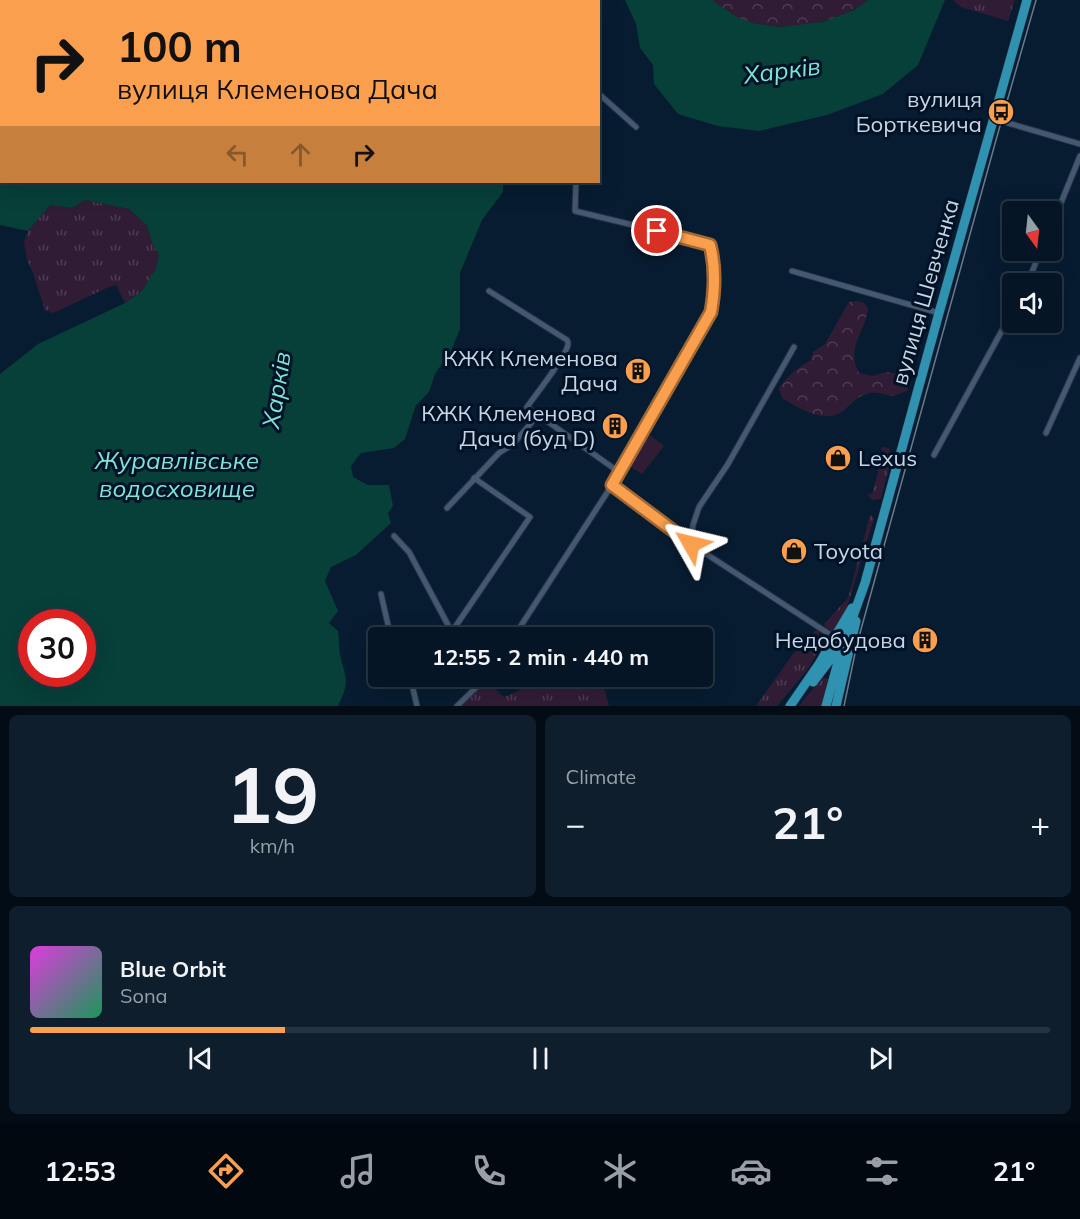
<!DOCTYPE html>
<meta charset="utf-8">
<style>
:root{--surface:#051525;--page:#0e1e2d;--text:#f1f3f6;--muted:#979fa7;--line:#263442;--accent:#f99f4d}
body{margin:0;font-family:Mulish,sans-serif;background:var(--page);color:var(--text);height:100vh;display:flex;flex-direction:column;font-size:22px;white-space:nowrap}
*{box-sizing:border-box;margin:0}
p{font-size:20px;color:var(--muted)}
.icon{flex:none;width:33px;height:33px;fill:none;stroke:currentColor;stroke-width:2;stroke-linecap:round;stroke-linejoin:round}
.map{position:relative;height:706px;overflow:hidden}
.details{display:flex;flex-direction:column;gap:9px;padding:9px;background:#030c14;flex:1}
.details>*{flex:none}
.top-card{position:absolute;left:0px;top:0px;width:600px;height:183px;box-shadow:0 6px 24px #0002,0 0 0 2px var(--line);background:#f99f4d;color:#111;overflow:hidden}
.needle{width:39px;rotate:165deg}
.tools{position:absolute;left:1002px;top:201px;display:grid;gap:12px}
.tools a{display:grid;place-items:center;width:60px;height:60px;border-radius:6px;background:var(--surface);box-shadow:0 6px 24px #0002,0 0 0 2px var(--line);font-size:30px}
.speed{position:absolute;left:18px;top:609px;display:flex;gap:12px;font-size:30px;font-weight:700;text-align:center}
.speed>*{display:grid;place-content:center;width:78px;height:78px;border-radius:50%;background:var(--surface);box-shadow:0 6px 24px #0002,0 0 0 2px var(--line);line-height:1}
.speed .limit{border:9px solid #d22;background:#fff;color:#111}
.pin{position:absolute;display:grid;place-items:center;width:51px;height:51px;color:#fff;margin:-26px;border:3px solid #fff;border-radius:50%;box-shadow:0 2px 6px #0007}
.me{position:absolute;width:66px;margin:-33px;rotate:307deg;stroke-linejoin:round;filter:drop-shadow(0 0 4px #0008)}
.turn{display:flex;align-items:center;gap:21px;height:126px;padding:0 18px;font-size:27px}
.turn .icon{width:78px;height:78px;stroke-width:2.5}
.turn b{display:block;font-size:42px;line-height:51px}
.lanes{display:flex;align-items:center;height:57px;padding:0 18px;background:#0003;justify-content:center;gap:30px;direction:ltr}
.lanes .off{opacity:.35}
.big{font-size:45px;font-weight:700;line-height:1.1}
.details .tile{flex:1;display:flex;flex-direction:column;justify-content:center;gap:9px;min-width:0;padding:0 21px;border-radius:9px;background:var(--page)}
.details .dial{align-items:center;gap:0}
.dial b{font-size:78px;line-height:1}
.song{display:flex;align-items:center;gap:18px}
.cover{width:72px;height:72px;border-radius:9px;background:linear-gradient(135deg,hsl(300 70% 55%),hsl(150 70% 35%))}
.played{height:6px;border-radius:3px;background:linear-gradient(90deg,var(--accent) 25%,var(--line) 25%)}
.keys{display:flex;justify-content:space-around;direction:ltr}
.heat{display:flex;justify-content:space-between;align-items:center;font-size:33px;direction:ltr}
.details .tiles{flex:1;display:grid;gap:9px;grid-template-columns:1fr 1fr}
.tile:last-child{grid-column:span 2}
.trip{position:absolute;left:368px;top:627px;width:345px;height:60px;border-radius:6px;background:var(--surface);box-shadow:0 6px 24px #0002,0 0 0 2px var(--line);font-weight:700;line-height:60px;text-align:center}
.dock{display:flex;height:96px;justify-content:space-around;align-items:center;background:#02080f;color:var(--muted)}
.dock .icon{width:42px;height:42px}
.dock .current{color:var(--accent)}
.dock b{font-size:27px;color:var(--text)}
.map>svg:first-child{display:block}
</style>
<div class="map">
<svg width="1080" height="706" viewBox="0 0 1080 706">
<defs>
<pattern id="grass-tufts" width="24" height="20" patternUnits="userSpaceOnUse" patternTransform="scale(1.5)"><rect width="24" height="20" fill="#311c36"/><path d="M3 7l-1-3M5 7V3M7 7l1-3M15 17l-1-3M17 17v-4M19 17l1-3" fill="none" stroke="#4d3c53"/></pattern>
<pattern id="forest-crowns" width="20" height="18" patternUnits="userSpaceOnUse" patternTransform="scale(1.5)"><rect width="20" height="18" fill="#311c36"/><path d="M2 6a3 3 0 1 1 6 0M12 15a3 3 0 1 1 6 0" fill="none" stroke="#4d3c53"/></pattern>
</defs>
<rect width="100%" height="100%" fill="#071c31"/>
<!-- grass -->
<path fill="url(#grass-tufts)" d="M953,0h62l-7,21 -47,-14z
M85,200l44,9 18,17 6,18 7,11 -4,13 -14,23 -17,12 -9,-18 -7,2 -56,26 -8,-3 -12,-37 -6,-13 -3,-18 4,-11 22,-27 22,4z
M883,447l6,1 3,7 -11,44 -9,1 -5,-7 5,1 11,-40v-3l-2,-2z
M870,515l4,3 -24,80 -9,24 -7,9c-4,0 -8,-3 -10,-7l24,-26z
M819,630v20l-11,19 -31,37h-21l37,-52 22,-23z
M552,676l49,1 8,29h-149l27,-24 17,15z
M822,677l6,2 -6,27h-23z"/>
<!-- forest -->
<path fill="url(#forest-crowns)" d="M713,0h155c-28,23 -80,32 -115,24 -14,-4 -29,-14 -40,-24z
M858,301l6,2 4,5c-2,24 -23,39 -9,65l13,3 10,-3 6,-1 23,5 -4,14c-4,1 -9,4 -14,5 -7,0 -15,-5 -23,-3 -15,4 -16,9 -27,18 -18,14 -44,-3 -61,-13l-3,-9c10,-15 17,-20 32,-29l2,-8 12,-8 24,-42z"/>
<!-- garden -->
<path fill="#311c36" d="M650,435l14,11 -22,28 -14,-9z"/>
<!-- water -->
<path fill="#073f39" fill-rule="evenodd" d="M0,0h63l-1,2h-60v103l-2,3z
M138,0h340v2l-341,-1z
M625,0h88l6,5 18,12 15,6 29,4 41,-5 32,-12 14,-10h77l-27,65 -35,29 -56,21 -68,16 -41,-5 -40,-12 -24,-30 -1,-19 -13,-17 -4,-24z
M0,164h1l1,18h53l14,2 3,-2h431v10l-21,28 -22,53v56l-9,22 -16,23 -6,18 -13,13 -11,34 -11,9 -33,5 -10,13 2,11 15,8h21l4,21 -5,7 3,10 -35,32 -25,12 -6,14 13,30 -9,12 9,8c1,8 1,16 2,24 6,24 10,27 -2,51h-338v-332l38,-30 87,-41 17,-12 14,-23 3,-13 -6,-10 -6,-19 -18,-17 -44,-9 -13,8 -22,-3 -22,26 -28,-6zM32,622h50v52h-50z"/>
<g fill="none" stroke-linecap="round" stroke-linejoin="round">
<defs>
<path id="street" d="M598,93l38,34
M994,119l86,25
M1052,225l28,-69
M792,271l147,42
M1027,284l14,-34
M489,291l78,49c1,1 1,3 1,4 0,10 -34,53 -41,63l92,65
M1046,433l34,-75
M934,455l78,-143
M612,485l79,59 146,95
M447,508l52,-55 14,-9 25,-29
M394,536l15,16 46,86
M691,544l2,-19 6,-18 29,-43 66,-117
M381,594l10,44
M451,633l79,-116 -56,-39
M513,638l99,-153 99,-173c4,-23 5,-44 -1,-67l-11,-4 -124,-30 1,-29
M410,676l7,30
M457,706l31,-30"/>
<path id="primary" d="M813,682l26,-34
M790,706l29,-42 33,-56
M826,706l17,-62 22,-61 74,-270 88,-313
M836,706l20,-85"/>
</defs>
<!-- street casing -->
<use href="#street" stroke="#2c3345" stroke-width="7"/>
<!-- primary casing -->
<use href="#primary" stroke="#2c3345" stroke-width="10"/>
<!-- street -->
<use href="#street" stroke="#435972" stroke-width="5"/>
<!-- primary -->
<use href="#primary" stroke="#2e92b0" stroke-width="9"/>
<!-- tram -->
<path stroke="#697a8b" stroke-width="1.5" d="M844,706l13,-62 139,-504 40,-140"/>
</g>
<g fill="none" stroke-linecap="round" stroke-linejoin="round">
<defs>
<path id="route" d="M657,231l53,14c6,23 5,44 1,67l-99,173 79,59"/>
</defs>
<!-- route casing -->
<use href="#route" stroke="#a26732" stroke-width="15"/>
<!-- route -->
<use href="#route" stroke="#f99f4d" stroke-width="10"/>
</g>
<!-- icons -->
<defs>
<symbol id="bus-disc" viewBox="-11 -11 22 22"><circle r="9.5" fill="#f99f4d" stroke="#011227"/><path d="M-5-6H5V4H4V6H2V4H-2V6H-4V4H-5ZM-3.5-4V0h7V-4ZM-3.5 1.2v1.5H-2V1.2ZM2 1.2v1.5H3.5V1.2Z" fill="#111"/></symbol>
<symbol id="building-disc" viewBox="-11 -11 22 22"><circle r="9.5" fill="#f99f4d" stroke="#011227"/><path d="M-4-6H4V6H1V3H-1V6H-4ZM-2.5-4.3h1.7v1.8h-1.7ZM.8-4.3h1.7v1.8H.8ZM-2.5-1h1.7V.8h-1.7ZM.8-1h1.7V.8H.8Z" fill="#111"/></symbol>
<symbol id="shop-disc" viewBox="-11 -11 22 22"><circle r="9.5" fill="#f99f4d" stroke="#011227"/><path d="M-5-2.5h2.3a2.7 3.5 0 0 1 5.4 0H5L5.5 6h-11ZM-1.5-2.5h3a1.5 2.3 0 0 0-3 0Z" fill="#111"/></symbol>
</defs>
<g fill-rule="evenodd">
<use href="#bus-disc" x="986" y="97" width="30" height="30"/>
<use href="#building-disc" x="623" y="356" width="30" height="30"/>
<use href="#building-disc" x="600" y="411" width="30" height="30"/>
<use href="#shop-disc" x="823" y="443" width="30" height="30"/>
<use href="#shop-disc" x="779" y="536" width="30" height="30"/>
<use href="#building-disc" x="910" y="625" width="30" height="30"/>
</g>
<g text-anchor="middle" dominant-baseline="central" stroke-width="6" stroke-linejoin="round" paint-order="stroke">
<!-- poi labels -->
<g font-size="22" fill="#c8d5e3" stroke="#011227" text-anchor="end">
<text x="982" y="99">вулиця<tspan x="982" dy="25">Борткевича</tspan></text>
<text x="618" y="358">КЖК Клеменова<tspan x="618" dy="25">Дача</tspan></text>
<text x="596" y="413">КЖК Клеменова<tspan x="596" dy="25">Дача (буд D)</tspan></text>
<text x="858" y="458" text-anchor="start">Lexus</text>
<text x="814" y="551" text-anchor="start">Toyota</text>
<text x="906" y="640">Недобудова</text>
</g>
<!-- street labels -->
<g font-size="22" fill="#c8d5e3" stroke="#011227">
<text transform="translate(925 292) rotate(-74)">вулиця Шевченка</text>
</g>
<!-- water labels -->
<g font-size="24" font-style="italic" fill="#7de4d6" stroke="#011227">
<text transform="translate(782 70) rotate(-7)">Харків</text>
<text transform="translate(276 390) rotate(-81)">Харків</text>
<text x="177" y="460">Журавлівське<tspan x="177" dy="28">водосховище</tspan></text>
</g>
</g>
</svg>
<div class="tools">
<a><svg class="needle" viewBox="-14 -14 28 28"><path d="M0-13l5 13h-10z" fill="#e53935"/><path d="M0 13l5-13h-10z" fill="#979fa7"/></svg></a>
<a><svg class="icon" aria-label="sound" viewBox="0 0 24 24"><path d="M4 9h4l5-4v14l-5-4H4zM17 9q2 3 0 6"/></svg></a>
</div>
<div class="speed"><div class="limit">30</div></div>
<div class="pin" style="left:657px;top:231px;background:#d93025"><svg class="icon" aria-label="arrive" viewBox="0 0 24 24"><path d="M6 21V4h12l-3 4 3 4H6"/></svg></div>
<svg class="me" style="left:691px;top:544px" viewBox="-20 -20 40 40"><path d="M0-17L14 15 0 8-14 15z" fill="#f99f4d" stroke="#fff" stroke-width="4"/></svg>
<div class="trip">12:55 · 2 min · 440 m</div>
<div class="top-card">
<div class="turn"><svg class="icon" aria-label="right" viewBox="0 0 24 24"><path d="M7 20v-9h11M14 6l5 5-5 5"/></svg><div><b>100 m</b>вулиця Клеменова Дача</div></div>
<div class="lanes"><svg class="icon off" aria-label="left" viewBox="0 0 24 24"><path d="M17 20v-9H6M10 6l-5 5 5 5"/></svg><svg class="icon off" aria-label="ahead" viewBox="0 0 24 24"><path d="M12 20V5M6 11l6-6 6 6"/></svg><svg class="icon" aria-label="right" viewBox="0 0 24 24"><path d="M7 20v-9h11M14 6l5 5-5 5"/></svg></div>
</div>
</div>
<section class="details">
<div class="tiles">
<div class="tile dial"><b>19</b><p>km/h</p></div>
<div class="tile"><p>Climate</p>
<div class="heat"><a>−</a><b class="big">21°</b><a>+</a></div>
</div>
<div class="tile">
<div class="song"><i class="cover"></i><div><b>Blue Orbit</b><p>Sona</p></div></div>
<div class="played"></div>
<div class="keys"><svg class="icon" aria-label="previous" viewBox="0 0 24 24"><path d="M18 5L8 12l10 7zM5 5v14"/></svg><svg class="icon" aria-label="pause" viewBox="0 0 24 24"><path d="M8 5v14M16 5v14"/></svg><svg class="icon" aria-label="next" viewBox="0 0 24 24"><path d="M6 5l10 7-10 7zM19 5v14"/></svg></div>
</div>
</div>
</section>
<nav class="dock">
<b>12:53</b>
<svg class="icon current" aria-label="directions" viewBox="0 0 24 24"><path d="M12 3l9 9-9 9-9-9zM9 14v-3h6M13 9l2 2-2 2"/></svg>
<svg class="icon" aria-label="music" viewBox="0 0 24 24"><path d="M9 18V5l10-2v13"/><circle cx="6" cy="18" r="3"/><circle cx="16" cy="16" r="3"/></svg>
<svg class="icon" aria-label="phone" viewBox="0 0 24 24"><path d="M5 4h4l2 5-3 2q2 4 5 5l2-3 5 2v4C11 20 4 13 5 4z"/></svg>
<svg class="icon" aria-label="climate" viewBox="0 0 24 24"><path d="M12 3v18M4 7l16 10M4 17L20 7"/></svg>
<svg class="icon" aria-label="car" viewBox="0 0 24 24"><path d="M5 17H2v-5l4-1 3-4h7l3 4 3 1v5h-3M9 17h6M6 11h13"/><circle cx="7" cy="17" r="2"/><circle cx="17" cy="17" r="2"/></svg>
<svg class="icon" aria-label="filters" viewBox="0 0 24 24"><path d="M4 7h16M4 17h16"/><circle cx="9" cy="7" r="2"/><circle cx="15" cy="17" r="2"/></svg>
<b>21°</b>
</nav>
